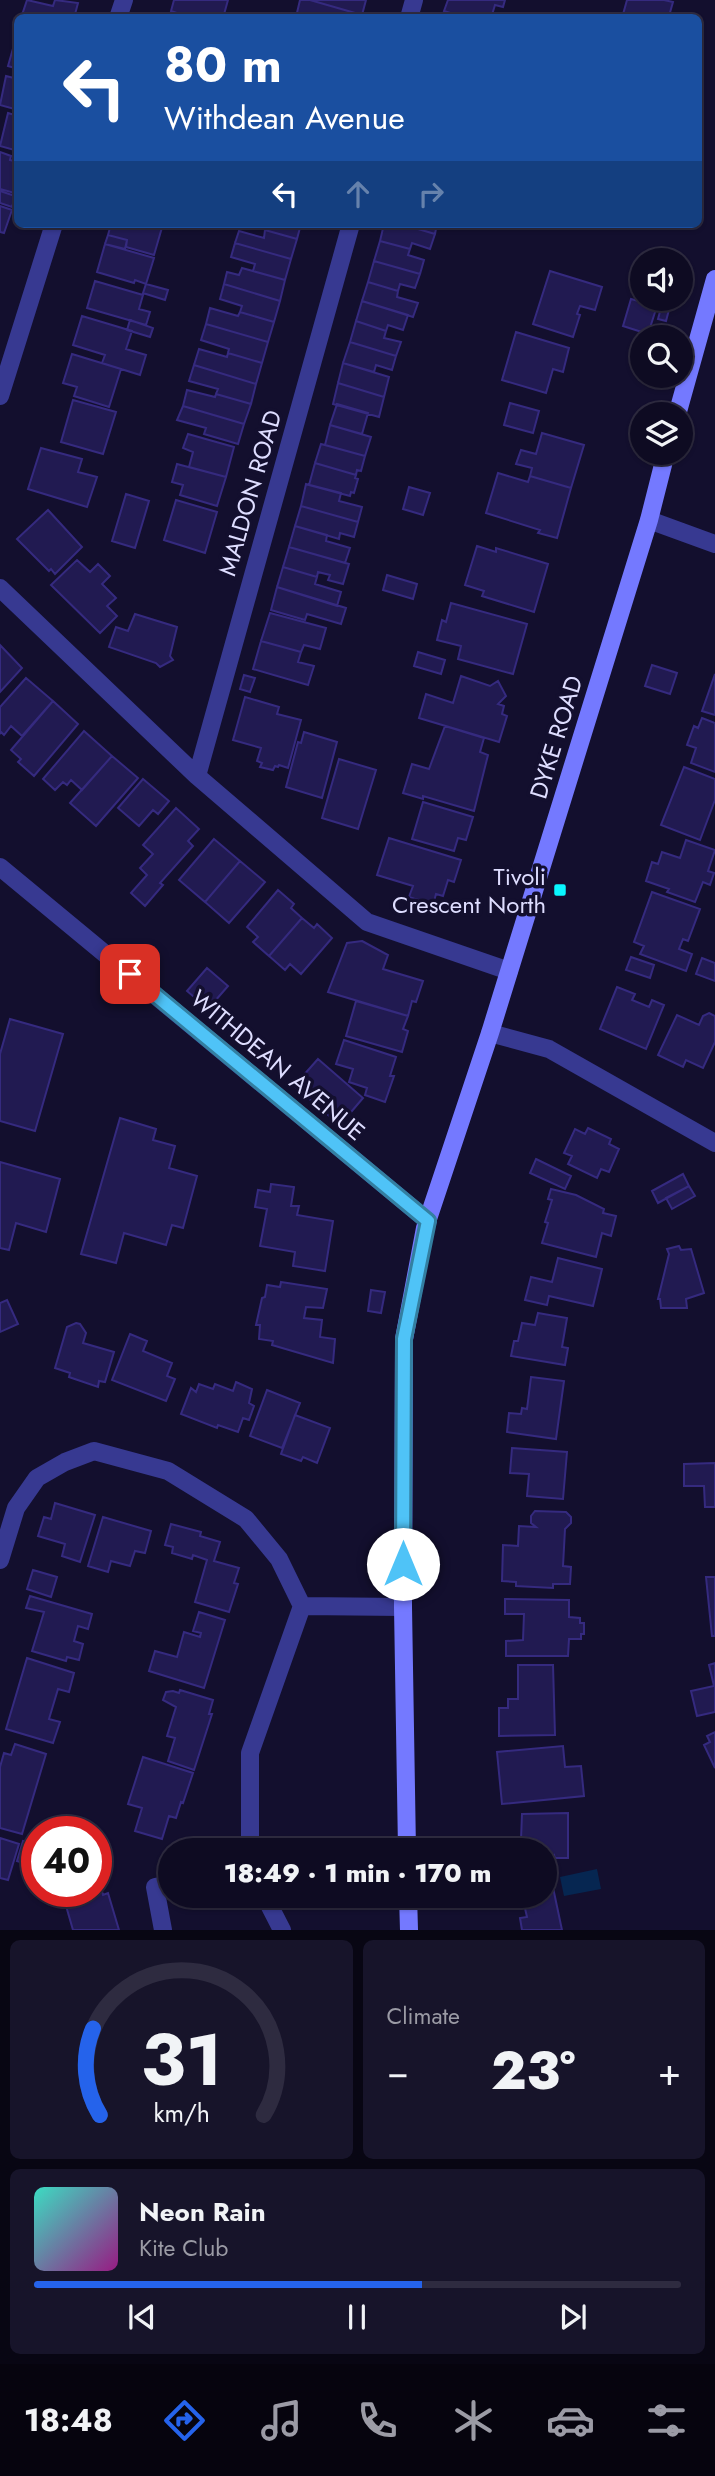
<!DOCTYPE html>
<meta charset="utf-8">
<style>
:root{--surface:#0e0b22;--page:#17142a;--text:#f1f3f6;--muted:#9b9ba5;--line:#2e2b40;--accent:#2563eb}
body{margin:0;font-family:Jost,sans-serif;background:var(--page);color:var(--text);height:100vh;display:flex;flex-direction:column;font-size:26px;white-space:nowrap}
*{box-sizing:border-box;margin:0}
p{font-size:23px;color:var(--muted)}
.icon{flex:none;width:38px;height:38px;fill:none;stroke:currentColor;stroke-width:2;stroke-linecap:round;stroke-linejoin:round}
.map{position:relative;height:1930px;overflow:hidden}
.sheet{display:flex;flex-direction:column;gap:10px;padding:10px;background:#080613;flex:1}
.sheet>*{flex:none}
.top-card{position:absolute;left:14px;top:14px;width:688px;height:214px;border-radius:10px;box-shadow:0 2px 5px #0004,0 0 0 2px var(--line);background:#1a4fa0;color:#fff;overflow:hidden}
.tools{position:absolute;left:630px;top:248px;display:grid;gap:14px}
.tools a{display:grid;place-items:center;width:63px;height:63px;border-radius:50%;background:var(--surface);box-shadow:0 2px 5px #0004,0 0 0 2px var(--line);font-size:35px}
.speed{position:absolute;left:21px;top:1816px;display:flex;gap:14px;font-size:35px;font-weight:700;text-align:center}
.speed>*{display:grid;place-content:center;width:91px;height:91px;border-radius:50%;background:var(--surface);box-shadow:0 2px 5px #0004,0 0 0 2px var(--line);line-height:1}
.speed .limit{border:10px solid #d22;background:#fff;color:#111}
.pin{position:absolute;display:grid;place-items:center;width:60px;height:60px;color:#fff;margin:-30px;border-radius:14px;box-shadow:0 4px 10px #0006}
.me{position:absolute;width:77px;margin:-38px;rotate:0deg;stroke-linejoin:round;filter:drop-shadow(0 0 5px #0008)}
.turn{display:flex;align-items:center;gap:24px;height:147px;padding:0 35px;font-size:32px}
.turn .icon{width:91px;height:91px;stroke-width:2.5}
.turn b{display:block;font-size:49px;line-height:60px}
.lanes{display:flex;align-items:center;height:66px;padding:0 35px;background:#0003;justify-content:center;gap:35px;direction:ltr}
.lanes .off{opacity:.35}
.big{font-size:52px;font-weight:800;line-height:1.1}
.sheet .widget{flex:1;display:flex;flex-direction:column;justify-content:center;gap:10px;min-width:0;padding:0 24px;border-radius:10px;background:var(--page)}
.sheet .dial{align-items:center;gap:0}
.dial svg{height:182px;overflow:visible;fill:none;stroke:var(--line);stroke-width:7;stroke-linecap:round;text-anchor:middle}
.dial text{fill:var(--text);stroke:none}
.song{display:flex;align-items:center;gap:21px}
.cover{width:84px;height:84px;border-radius:10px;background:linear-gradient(135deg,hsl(170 70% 55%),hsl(310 70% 35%))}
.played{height:7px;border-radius:4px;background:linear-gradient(90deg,var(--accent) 60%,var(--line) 60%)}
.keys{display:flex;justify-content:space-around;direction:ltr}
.heat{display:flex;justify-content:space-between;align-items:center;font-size:38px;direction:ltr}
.sheet .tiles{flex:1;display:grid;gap:10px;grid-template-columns:1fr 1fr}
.widget:last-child{grid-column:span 2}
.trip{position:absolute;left:158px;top:1838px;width:399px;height:70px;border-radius:35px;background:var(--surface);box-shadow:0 2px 5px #0004,0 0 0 2px var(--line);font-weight:800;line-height:70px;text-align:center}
.tabs{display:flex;height:112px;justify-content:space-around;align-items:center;background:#06040e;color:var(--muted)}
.tabs .icon{width:49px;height:49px}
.tabs .selected{color:var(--accent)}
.tabs b{font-size:32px;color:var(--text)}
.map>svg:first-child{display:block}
</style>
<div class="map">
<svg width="715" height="1930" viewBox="0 0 715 1930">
<rect width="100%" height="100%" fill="#130f2e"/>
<!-- water -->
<path fill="#062651" d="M597,1869l4,20 -37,7 -4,-19z"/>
<!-- building -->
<path fill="#211a51" stroke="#352a7f" stroke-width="2" d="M27,0l26,6 2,-6 23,3 -4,15h-45l-7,-3z
M174,0h54l-5,18h-32l-20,-7z
M300,0h10l52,15 -1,3h-63l-2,-1z
M310,0h56l-4,15z
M448,0h57l-2,7 -8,-2 -4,13h-25l-22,-7z
M627,0h37l9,2 -4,14 -47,2z
M16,38h2v31l-10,-3z
M6,76l12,3v31l-18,-5z
M8,113l10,3v35l-18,-5z
M0,152l11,4 -1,4 8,2v32l-18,-5z
M0,191l15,5 -3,11 -12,-4z
M0,206l12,4 -8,23 -4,-1z
M111,224h52l-9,31 -28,-8 1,-7 -19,-5z
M267,224h34l-4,15 -32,-9z
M384,224h17l34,10 -5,15 -18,-6 -2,6 -30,-8z
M401,224h36l-2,10z
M265,230l32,9 -6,20 -56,-16 4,-12 25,7z
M108,235l19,5 -2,9 -20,-5z
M380,241l30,8 -2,6 16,5 -4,14 -46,-13z
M235,243l56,16 -6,21 -32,-9 2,-7 -24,-7z
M105,244l49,14 -8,26 -11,-4 -1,3 -37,-11z
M374,261l46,13 -5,14 -15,-4 -2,7 -30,-9z
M242,268l43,12 -5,21 -56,-17 3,-12 12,3z
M550,271l52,16 -7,23 -15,-4 -3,8 3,1 -7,22 -40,-13z
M95,281l48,14 -4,14 11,3 -4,13 -59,-17z
M368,282l30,9 -1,6 21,6 -5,14 -51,-16z
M146,284l22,6 -3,10 -22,-7z
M224,284l56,17 -6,21 -34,-10 2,-6 -22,-7z
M631,299l26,7 -9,28 -25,-8z
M362,301l46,14 -5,15 -15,-5 -2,6 -30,-10z
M662,304l8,2 -4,15 -8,-2z
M210,308l28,8 2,-4 34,10 -6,20 -62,-18z
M82,316l50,15 -6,18 20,6 -6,20 -38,-12 3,-8 -32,-10z
M130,320l23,8 -3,9 -23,-7z
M356,321l30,10 -2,7 17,4 -5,14 -46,-14z
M206,324l62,18 -6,21 -34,-10 1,-4 -28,-9z
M516,332l53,16 -6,24 -10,-3 -7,24 -44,-13z
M350,342l46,14 -4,14 -16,-5 -2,7 -31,-9z
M199,349l28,8 1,-4 34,10 -6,21 -62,-19z
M72,354l49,15 -12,38 -35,-11 3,-9 -14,-4z
M343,363l46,14 -5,20 -46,-14z
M194,365l62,19 -5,20 -35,-10 2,-5 -29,-8z
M338,383l46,14 -5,20 -46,-13z
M187,390l28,7 1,-3 35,10 -7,20 -61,-18z
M73,400l43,12 -13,42 -42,-12z
M510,403l29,8 -6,22 -29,-8z
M337,404l31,9 -6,21 -32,-9z
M183,406l61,18 -6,20 -34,-10 2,-6 -29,-8z
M330,425l41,12 -6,19 -40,-11z
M542,433l42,12 -13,43 -41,-12 2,-8 -16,-4 5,-14 15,4z
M188,434l46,13 -8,30 -37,-10 4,-15 -10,-4z
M321,444l44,12 -4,15 -4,-1 -1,5 -41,-12z
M41,448l41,11 -4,13 19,5 -10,30 -59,-18z
M315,463l41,12 -1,3 3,1 -4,14 -3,-1 -1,4 -41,-11z
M177,464l49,13 -9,29 -37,-11 3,-10 -11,-3z
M498,473l30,9 2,-6 41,12 -14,50 -19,-5 2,-3 -54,-17z
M306,484l35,9 -2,8 23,6 -4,15 -57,-16z
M409,487l21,6 -7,22 -20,-6z
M126,494l23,7 -14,47 -23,-7z
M176,500l41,12 -12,41 -41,-13z
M301,506l57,16 -4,15 -14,-4 -1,6 -44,-13z
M48,510l34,37 -27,27 -4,-5 -2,2 -32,-32z
M295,526l32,9 -1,6 24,7 -5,15 -56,-16z
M477,546l19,6v-4l52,16 -14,48 -52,-16 2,-5 -19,-6z
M289,547l60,17 -6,20 -15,-4 2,-5 -12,-3 -1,5 -34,-10z
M77,560l13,12 8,-8 12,12 -8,8 14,14 -9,8 10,10 -17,17 -49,-48z
M283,567l34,10 -2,7 26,8 -4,14 -60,-19z
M387,575l30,9 -4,15 -30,-9z
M277,587l69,21 -5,16 -34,-10 -2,6 -34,-10z
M451,603l76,21 -14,50 -55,-15 3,-13 -24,-6 5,-20 4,2z
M270,613l56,15 -6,21 -16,-4 -3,7 -40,-11z
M135,614l42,13 -7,29 3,4 -13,7 -4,-4 -47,-16 7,-20 12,4z
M261,641l40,11 -3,10 16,4 -6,19 -55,-16z
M0,645l22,23 -22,24z
M418,652l27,8 -4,14 -27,-8z
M652,665l25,8 -7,21 -25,-8z
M715,674v41l-13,-4z
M244,675l11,3 -5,14 -10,-3z
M461,676l29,10 8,-5 8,15 -8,8 6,2 -2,8 5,2 -8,26 -80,-24 7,-24 27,9z
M26,678l27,23 -31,35 -11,-10 -7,9 -3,-3 -1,2v-27z
M245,697l34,10 -2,7 24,6 -13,48 -9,-3 -1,2 -3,-1 -2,4 -13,-3 2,-4 -5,-2 4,-13 -28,-8z
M53,701l25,23 -44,52 -16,-14 3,-3 -10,-9z
M702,718l13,5v49l-24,-9 5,-15 -9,-3 7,-19 4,2z
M445,726l39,12 -4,14 8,3 -14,56 -51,-15v3l-20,-6 9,-29 17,5z
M84,731l28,25 -30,34 -11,-10 -4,5 -4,-3 -8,8 -12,-11z
M304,732l33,10 -15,56 -36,-11 12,-45 3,1z
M112,756l26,22 -42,48 -26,-23z
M339,759l37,11 -18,59 -36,-11z
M684,767l31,12v21l-15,40 -39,-15z
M143,779l26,22 -11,13 -5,-4 -14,16 -21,-18z
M423,802l50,15 -7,23 -8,-2 -4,13 -42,-12z
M176,808l23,21 -11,12 5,5 -33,37 3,2 -18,21 -14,-13 16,-18 -7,-7 13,-14 -10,-9z
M389,838l72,22 -7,22 -6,-2 -5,16 -7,-2 -3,11 -24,-8 4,-11 -36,-11z
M214,839l26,22 -35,41 -26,-22z
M686,840l29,10 -7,21 6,2 -4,12 -7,-3 -8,20 -28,-10 2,-3 -23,-8 6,-19 6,2 4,-12 18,6z
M240,861l25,21 -36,41 -24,-21z
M278,890l16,14 -3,4 11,10 -33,38 -16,-14 5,-5 -11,-10z
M652,892l48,17 -12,32 -5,-2 -4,10 13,5 -6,17 -46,-17 4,-8 -10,-4z
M302,918l12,10 3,-4 15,14 -31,36 -11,-10 -5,6 -16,-14z
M362,941l26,14 -5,14 40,12 -7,21 -4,-1 -4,15 -80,-24 19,-49z
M631,957l23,8 -4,13 -24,-8z
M702,958l13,5v18l-19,-7z
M207,968l21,18 -20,23 -21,-18z
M617,987l18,7 -3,6 17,7 3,-7 12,5 -18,44 -46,-20z
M356,1001l52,15 -5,13 5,2 -6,21 -56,-16z
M709,1013l6,3v26l-12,26 -17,-8 -3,7 -25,-12 19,-40 22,10 4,-9z
M10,1019l53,15 -28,97 -35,-10v-67z
M344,1040l52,17 -6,19h4l-9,26 -20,-7 2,-7 -18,-6 4,-13 -17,-5z
M318,1059l45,39 -23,27 -46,-39z
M120,1118l36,11 -3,11 22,6 -6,22 28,8 -14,52 -11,-3 -6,20 -42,-12 -8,30 -35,-9z
M588,1128l23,11 -2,5 10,5 -10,23 -8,-3 -4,9 -29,-14 4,-8 -8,-3 11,-24 10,5z
M536,1159l35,17 -6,13 -35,-16z
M0,1162l60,17 -14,53 -30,-9 -7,27 -9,-2z
M683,1174l6,12 -31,17 -6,-12z
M271,1184l23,3 -3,19h8l-2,9 36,6 -8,50 -32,-5 2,-14 -35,-6 7,-37 -12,-2 3,-17 12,2z
M689,1186l6,10 -23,13 -6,-11z
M551,1189l25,6 28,14 -1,4 13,3 -5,20 -9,-3 -6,24 -54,-14 6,-20 -3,-1 7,-22 -4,-1z
M679,1246l2,4 10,-1 13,44 -18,6 1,9h-26l-1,-9h-2l11,-45 -2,-5z
M558,1258l44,11 -9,37 -44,-10 -2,9 -22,-5 6,-23 21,5z
M281,1282l46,7 -4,19 -17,-1 -2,11 18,2 -2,17 15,2 -2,24 -61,-18 1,-4 -14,-2 1,-14h-4l6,-27 3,-1 2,-12 13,2z
M371,1290l14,2 -4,21 -13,-2z
M7,1300l11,24 -18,8v-29z
M538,1313l29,5 -5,29 6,1 -3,17 -54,-9 3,-15h4l4,-18 13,2z
M76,1323l4,1 6,9 -3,10 31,9 -9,30 -6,-1 -1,6 -29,-10 1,-4 -15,-5 12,-41z
M130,1334l17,7 -4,10 29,12 -5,13 8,3 -9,22 -54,-21z
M531,1377l33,4 -8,58 -49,-7 2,-19 12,1 1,-6 5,1z
M236,1382l16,7 -3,14 5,3 -5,14 -6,-2 -5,14 -20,-7 -1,3 -36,-14 10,-26 5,4 3,-8 14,5 2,-5 18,7z
M267,1390l33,13 -18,45 -32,-12z
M295,1415l35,13 -13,35 -14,-6 -2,4 -20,-7z
M512,1448l55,4 -4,47 -36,-3 2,-22 -19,-1z
M715,1463v44h-10l-1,-21h-20v-22z
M55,1503l40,12 -15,47 -18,-6 3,-12 -27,-8 6,-19 7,2z
M535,1511l31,1 5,5v6l-6,6 -2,37 8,1 -1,17h-17v4l-37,-2v-4l-14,-1 1,-36 15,1 1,-20 17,1 -5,-4v-7z
M103,1517l48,14 -6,22 -10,-2 -5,15 -19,-5 -3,11 -20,-6z
M171,1524l30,8 -1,4 20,6 -6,19 25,7 -5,15 4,1 -9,28 -34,-10 12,-42 -14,-5 -1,4 -20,-6 1,-6 -8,-2z
M33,1570l24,7 -6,20 -24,-8z
M706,1577h9v59h-3z
M30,1596l62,18 -4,15 -10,-3 -4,15 9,3 -4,16 -12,-3 -1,4 -34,-10 12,-39 -18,-4z
M505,1599l64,1v17l11,1v5h4v11h-3v5h-12l-1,17h-62v-15l17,-1 1,-26h-19z
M199,1612l26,8 -21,68 -55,-17 6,-20 22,6 7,-25 16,5 1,-4 -8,-2z
M27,1658l47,15 -5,19 -11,-3 -9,30 11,3 -7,21 -47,-14z
M715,1663v49l-18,4 -6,-25 23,-5 -5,-21z
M518,1665h35l2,70 -56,1v-28h9v-9h10z
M180,1690l33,10 -4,14h3l-18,56 -26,-9 7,-23 -8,-2 9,-29 -13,-7 3,-8 7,-1 6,2z
M715,1732v36l-11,-23 6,-3 -3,-6z
M15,1744l31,10 -24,80 -22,-6v-61l4,-14 7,2z
M563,1746l2,21 16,-1 3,30 -82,8 -5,-52z
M143,1757l50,16 -10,30 -2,-1 -5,16 -7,-2 -7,23 -27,-8 7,-23 -14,-4z
M568,1813v45h-13l-1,-3 -10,6v-11h-34v-10h11l1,-26z
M0,1838l19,6 -11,36 -8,-2z
M23,1841l14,5v21l-20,-6z
M96,1870l7,25 5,-2 11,37h-46l-11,-38h34z
M551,1878l11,52h-40l-2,-12 7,-1 -3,-13 -5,1 -8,-10h33v-16z"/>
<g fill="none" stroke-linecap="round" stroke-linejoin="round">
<!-- street -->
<path stroke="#373991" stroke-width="18" d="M118,18l6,-18
M409,18l5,-18
M0,396l54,-172
M649,520l66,24
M0,588l197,188 170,146 142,49
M197,776l154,-552
M0,867l428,354
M490,1033l59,16 166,94
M0,1560l16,-52 21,-30 28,-16 29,-11 74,20 78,48 33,40 23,47 -52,147v97
M302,1606l101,1
M264,1895l18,35
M163,1930l-8,-43 15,-3"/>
<!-- secondary -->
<path stroke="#7479ff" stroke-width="18" d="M677,415l38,-136
M407,1850l-4,-243 1,-268 21,-111 65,-195 159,-513 17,-67
M408,1895l1,35"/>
</g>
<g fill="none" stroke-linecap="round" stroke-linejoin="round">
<defs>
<path id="route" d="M130,974l298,247 -24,118 -1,225"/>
</defs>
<!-- route casing -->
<use href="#route" stroke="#337fa1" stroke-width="18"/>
<!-- route -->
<use href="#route" stroke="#4fc3f7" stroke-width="12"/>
</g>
<!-- markers -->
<rect fill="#09f7ff" stroke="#130f2e" stroke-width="2.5" x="553" y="883" width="14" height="14" rx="3.5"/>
<g text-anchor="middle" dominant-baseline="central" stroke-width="7" stroke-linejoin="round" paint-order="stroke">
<!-- street labels -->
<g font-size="24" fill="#deddff" stroke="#130f2e">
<text transform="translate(250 493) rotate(-74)">MALDON ROAD</text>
<text transform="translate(556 737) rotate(-73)">DYKE ROAD</text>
<text transform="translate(278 1065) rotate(40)">WITHDEAN AVENUE</text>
</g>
<!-- poi labels -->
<g font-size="24" fill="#deddff" stroke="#130f2e" text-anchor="end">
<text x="546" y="876">Tivoli<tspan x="546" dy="28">Crescent North</tspan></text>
</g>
</g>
</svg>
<div class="tools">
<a><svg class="icon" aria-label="sound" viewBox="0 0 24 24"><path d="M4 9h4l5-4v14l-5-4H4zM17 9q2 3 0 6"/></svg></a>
<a><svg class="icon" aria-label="search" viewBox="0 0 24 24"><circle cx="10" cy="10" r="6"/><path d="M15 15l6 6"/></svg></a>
<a><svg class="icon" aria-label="layers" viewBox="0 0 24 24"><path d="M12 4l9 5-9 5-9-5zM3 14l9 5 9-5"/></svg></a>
</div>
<div class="speed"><div class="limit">40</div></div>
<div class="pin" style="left:130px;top:974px;background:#d93025"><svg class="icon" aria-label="arrive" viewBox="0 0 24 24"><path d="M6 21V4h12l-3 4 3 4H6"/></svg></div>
<svg class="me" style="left:403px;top:1564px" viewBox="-20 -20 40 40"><circle r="19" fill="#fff"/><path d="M0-13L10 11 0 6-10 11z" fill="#4fc3f7"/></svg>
<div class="trip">18:49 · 1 min · 170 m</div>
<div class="top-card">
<div class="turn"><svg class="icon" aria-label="left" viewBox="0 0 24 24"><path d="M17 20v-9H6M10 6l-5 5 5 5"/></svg><div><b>80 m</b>Withdean Avenue</div></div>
<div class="lanes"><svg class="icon" aria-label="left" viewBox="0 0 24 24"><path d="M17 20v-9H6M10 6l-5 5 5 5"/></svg><svg class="icon off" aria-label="ahead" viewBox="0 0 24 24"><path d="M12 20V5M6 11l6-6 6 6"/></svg><svg class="icon off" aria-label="right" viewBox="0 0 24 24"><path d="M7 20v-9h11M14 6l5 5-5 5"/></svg></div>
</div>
</div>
<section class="sheet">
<div class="tiles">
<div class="widget dial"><svg viewBox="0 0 100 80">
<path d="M14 69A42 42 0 1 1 86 69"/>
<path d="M14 69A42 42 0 0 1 11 31" stroke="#2563eb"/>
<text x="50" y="56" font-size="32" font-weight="700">31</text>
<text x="50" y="72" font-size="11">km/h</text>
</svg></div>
<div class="widget"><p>Climate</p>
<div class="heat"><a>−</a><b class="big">23°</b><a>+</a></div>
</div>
<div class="widget">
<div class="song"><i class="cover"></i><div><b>Neon Rain</b><p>Kite Club</p></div></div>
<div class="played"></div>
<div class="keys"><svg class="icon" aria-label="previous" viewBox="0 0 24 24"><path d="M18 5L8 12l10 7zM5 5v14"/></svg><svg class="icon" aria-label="pause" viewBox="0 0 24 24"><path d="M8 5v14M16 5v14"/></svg><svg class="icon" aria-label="next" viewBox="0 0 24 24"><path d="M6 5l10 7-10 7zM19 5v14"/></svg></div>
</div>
</div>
</section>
<nav class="tabs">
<b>18:48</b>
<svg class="icon selected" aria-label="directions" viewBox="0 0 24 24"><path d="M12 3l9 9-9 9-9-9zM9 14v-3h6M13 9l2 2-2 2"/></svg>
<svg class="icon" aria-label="music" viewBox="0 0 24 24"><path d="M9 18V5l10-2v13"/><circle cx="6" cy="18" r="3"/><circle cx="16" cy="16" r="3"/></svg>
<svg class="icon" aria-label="phone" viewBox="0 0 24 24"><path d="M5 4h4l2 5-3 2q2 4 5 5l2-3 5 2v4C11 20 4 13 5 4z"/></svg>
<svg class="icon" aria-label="climate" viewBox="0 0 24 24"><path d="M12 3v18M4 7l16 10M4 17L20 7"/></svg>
<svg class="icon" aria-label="car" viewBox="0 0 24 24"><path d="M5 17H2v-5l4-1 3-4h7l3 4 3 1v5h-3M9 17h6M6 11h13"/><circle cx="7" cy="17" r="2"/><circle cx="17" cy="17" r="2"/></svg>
<svg class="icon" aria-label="filters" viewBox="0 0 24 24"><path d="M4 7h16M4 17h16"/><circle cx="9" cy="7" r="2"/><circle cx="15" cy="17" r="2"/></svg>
</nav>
